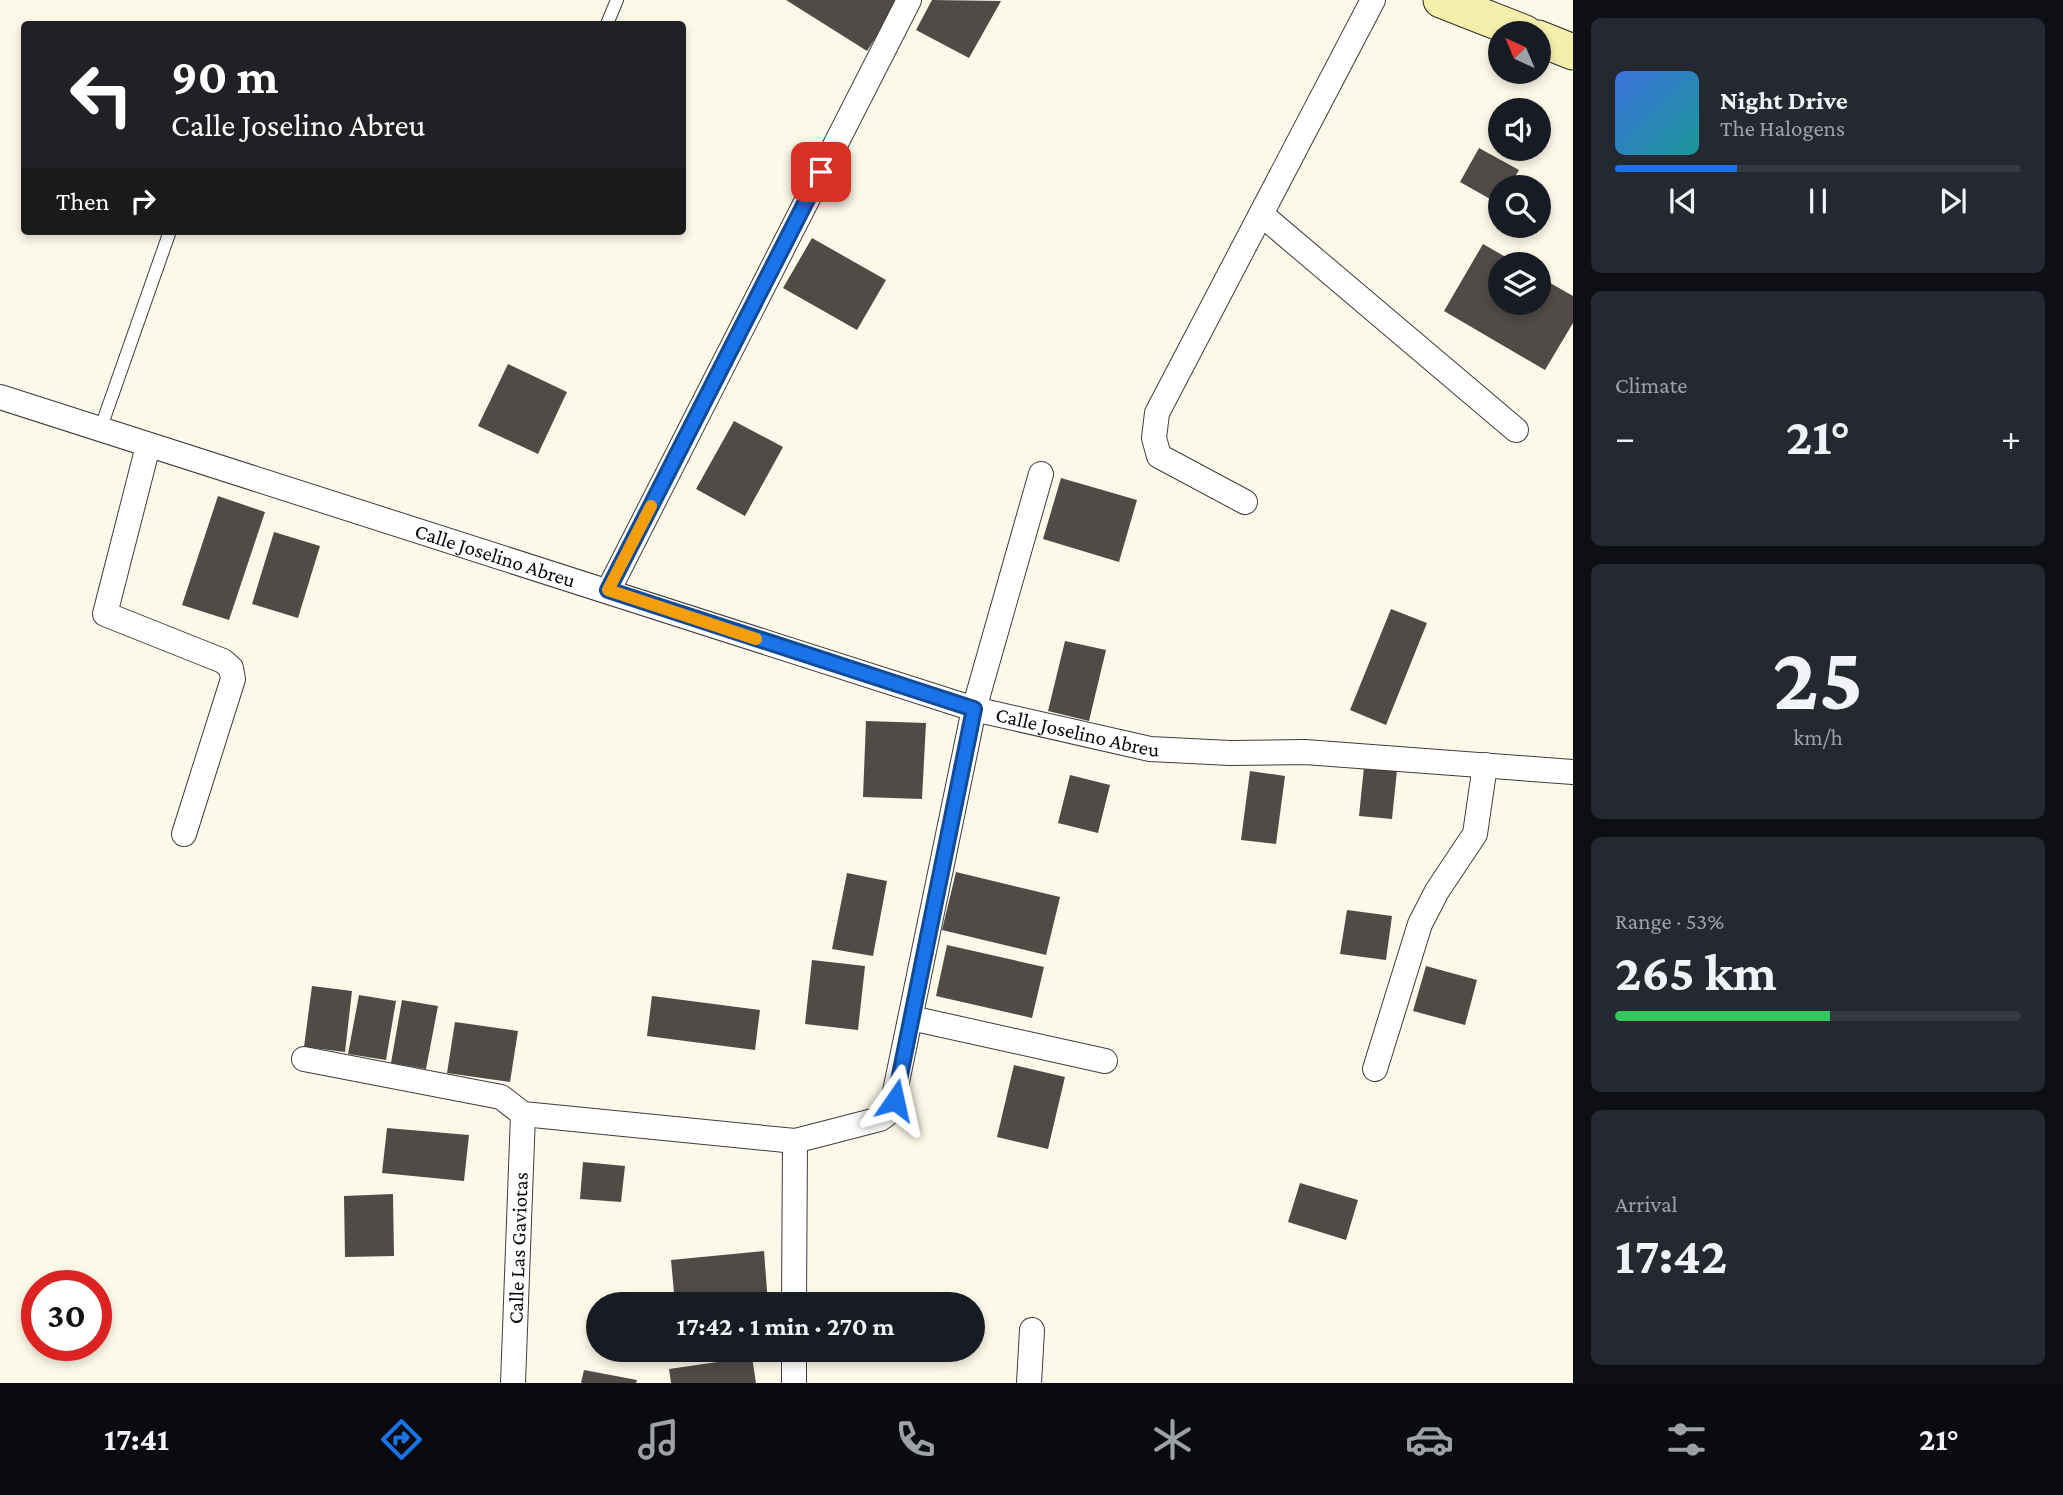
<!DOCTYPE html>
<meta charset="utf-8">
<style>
:root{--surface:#171b24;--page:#242831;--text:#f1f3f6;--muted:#9ea1a6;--line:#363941;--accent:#1a73e8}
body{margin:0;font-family:"Crimson Pro",serif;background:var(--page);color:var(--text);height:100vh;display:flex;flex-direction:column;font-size:26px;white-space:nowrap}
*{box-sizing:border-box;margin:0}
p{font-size:23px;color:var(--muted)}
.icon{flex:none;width:38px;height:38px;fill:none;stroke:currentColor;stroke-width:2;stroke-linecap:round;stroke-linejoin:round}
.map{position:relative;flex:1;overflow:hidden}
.drawer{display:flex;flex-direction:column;gap:18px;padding:18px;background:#0d0f14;width:490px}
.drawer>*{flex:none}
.top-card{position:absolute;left:21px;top:21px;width:665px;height:214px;border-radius:7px;box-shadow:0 4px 10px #0003;background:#202124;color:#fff;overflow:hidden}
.needle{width:46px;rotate:316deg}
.fabs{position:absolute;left:1488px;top:21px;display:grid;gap:14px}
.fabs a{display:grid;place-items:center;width:63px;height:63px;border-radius:50%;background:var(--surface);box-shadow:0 4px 10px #0003;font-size:35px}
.speed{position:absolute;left:21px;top:1270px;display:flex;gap:14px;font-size:35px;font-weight:700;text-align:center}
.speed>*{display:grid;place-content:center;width:91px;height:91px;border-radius:50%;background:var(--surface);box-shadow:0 4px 10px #0003;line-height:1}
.speed .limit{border:10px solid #d22;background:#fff;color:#111}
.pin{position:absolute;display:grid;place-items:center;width:60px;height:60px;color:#fff;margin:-30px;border-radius:14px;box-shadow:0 4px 10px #0006}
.me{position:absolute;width:77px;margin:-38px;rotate:11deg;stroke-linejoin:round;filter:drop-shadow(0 0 5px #0008)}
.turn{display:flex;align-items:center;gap:24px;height:147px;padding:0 35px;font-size:32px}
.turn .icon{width:91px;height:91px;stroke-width:2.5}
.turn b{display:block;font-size:49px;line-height:60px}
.then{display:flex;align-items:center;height:66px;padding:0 35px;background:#0003;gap:14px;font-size:26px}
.big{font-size:52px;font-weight:700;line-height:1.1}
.drawer .widget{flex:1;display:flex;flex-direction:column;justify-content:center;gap:10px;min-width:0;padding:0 24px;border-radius:10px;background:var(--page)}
.drawer .dial{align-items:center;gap:0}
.dial b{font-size:91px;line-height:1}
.song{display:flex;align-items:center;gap:21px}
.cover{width:84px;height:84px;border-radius:10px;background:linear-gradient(135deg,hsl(220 70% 55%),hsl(180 70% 35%))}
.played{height:7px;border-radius:4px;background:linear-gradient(90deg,var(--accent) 30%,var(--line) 30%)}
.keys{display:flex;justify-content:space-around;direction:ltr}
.heat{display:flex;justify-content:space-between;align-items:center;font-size:38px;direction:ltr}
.charge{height:10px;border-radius:5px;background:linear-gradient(90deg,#34c759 53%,var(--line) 0)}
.trip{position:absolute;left:586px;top:1292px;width:399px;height:70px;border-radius:35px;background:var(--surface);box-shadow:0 4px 10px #0003;font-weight:700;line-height:70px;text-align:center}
.tabs{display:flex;height:112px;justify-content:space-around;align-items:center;background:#090b0e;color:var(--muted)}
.tabs .icon{width:49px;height:49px}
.tabs .selected{color:var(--accent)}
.tabs b{font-size:32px;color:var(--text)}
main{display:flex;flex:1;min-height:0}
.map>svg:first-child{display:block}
</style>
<main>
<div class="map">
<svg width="1573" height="1383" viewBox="0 0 1573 1383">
<rect width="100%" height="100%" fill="#fdf9e9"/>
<!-- building -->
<path fill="#514b47" d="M786,0h114l-33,51z
M932,0l69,1 -32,57 -53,-28z
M1479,148l40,22 -10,17h-9l-1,17 -39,-22z
M812,238l74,42 -29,50 -74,-42z
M1483,244l35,20h-18v39h38v-27l35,20v27l-28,47 -101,-59z
M508,364l59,28 -29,62 -60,-28z
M734,421l49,26 -38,69 -49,-27z
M1061,478l76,22 -18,62 -76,-23z
M218,496l47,16 -36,108 -47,-15z
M274,532l46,14 -22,72 -46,-14z
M1391,609l36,14 -41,102 -36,-15z
M1065,641l41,9 -17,71 -41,-10z
M866,721l60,2 -4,76 -59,-2z
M1364,767l33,3 -5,49 -33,-3z
M1250,771l35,5 -9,68 -35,-4z
M1070,775l40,10 -12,48 -40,-10z
M956,872l104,25 -14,58 -104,-25z
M847,873l40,8 -14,75 -41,-7z
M1347,910l45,6 -6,44 -46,-6z
M947,945l97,22 -12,51 -96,-22z
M812,960l53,6 -7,64 -53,-6z
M1426,966l51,14 -12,45 -52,-14z
M312,986l40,5 -7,61 -41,-5z
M359,995l37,6 -10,59 -38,-6z
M652,996l108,14 -5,40 -108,-14z
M402,1000l36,6 -12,63 -35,-6z
M455,1022l63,9 -8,51 -63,-9z
M1014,1065l51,12 -17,72 -51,-12z
M387,1128l82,7 -5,46 -82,-8z
M583,1162l42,4 -4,36 -41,-3z
M1300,1183l58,17 -12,40 -58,-18z
M393,1194l1,62 -49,1 -1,-61z
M764,1251l4,53h-93l-4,-44z
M752,1357l4,26h-85l-2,-14z
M584,1370l53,10 -1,3h-55z"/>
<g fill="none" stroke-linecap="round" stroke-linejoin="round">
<defs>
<path id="lane" d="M607,24l10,-24
M100,430l70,-199"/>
<g id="street">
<path d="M1261,214l255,216"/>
<path id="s1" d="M0,397l974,312 176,40 80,4 75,-1 268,20"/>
<path d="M148,446l-43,168 118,47 8,7 2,11 -49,155"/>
<path d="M1245,502l-86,-46 -5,-18 3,-25 216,-413"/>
<path d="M608,591l301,-591"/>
<path d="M911,1018l194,43"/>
<path d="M304,1059l197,38 22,17 272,27 85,-22 11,-8 83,-402 67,-235"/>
<path d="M1375,1069l45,-145 17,-33 38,-57 10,-69"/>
<path d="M794,1304l1,-163"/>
<path id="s2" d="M513,1383l10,-269"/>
<path d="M794,1383v-34"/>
<path d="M1029,1383l3,-53"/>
</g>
<path id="secondary" d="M1441,0l84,33
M1538,38l35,14"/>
</defs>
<!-- lane casing -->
<use href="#lane" stroke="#3d3d3d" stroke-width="14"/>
<!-- street casing -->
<use href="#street" stroke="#3d3d3d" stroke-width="26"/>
<!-- secondary casing -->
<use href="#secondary" stroke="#2c2c2c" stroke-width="37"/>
<!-- lane -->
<use href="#lane" stroke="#fff" stroke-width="12"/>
<!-- street -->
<use href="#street" stroke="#fff" stroke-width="24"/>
<!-- secondary -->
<use href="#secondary" stroke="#f6eeab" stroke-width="35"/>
</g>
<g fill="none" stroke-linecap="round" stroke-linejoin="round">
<defs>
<path id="route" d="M821,172l-213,418 366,119 -79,391"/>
</defs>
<!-- route casing -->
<use href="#route" stroke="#114b97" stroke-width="18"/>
<!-- route -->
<use href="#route" stroke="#1a73e8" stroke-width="12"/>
<!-- slow -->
<path stroke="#f59e0b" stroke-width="12" d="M651,506l-43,84 148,49"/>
</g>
<g text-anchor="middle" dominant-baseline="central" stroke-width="7" stroke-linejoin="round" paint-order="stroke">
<!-- street labels -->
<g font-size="21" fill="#0a0a0a" stroke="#fff">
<text stroke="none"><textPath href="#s1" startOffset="520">Calle Joselino Abreu</textPath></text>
<text stroke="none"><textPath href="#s1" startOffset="1129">Calle Joselino Abreu</textPath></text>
<text stroke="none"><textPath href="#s2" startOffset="135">Calle Las Gaviotas</textPath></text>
</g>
</g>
</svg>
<div class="fabs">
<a><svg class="needle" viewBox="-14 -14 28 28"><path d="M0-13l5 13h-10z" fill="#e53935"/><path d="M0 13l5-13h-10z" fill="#9ea1a6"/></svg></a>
<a><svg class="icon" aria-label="sound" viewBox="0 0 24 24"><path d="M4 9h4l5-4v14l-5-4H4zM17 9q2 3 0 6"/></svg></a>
<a><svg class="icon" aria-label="search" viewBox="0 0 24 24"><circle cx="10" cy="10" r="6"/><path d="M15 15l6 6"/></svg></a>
<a><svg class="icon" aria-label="layers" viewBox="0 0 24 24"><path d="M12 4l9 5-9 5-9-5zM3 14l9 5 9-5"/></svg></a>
</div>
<div class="speed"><div class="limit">30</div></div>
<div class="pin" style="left:821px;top:172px;background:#d93025"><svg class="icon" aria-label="arrive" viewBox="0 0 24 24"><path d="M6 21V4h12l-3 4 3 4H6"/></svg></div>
<svg class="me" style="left:895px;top:1100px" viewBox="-20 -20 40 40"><path d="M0-17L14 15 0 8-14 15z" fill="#1a73e8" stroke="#fff" stroke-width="4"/></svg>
<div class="trip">17:42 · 1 min · 270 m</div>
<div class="top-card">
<div class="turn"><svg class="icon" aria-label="left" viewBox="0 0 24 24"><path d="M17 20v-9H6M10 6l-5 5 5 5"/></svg><div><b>90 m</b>Calle Joselino Abreu</div></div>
<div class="then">Then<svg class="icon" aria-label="right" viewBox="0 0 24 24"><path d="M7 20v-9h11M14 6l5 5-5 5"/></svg></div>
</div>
</div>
<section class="drawer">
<div class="widget">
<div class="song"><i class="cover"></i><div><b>Night Drive</b><p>The Halogens</p></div></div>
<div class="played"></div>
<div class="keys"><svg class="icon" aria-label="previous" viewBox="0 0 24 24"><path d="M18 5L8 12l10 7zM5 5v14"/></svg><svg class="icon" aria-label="pause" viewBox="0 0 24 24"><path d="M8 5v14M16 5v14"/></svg><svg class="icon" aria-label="next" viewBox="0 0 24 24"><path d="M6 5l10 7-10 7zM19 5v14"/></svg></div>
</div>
<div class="widget"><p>Climate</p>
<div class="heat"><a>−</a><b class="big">21°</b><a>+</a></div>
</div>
<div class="widget dial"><b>25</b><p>km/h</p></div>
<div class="widget"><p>Range · 53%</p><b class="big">265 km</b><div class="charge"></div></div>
<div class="widget"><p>Arrival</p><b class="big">17:42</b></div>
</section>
</main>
<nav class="tabs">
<b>17:41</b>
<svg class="icon selected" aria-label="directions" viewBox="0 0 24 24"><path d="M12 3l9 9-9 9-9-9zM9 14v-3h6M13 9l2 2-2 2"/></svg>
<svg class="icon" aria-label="music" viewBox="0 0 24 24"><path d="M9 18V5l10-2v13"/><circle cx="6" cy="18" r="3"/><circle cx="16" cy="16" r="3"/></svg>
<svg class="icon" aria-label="phone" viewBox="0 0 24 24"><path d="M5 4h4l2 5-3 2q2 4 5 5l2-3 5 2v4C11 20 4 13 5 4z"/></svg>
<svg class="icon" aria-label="climate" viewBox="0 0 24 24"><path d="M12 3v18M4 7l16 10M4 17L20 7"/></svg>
<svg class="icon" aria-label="car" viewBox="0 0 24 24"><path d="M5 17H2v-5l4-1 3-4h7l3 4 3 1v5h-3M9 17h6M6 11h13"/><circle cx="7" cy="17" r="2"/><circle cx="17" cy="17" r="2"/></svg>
<svg class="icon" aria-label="filters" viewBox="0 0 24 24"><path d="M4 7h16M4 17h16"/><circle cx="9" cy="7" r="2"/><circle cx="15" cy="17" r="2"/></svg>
<b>21°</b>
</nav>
